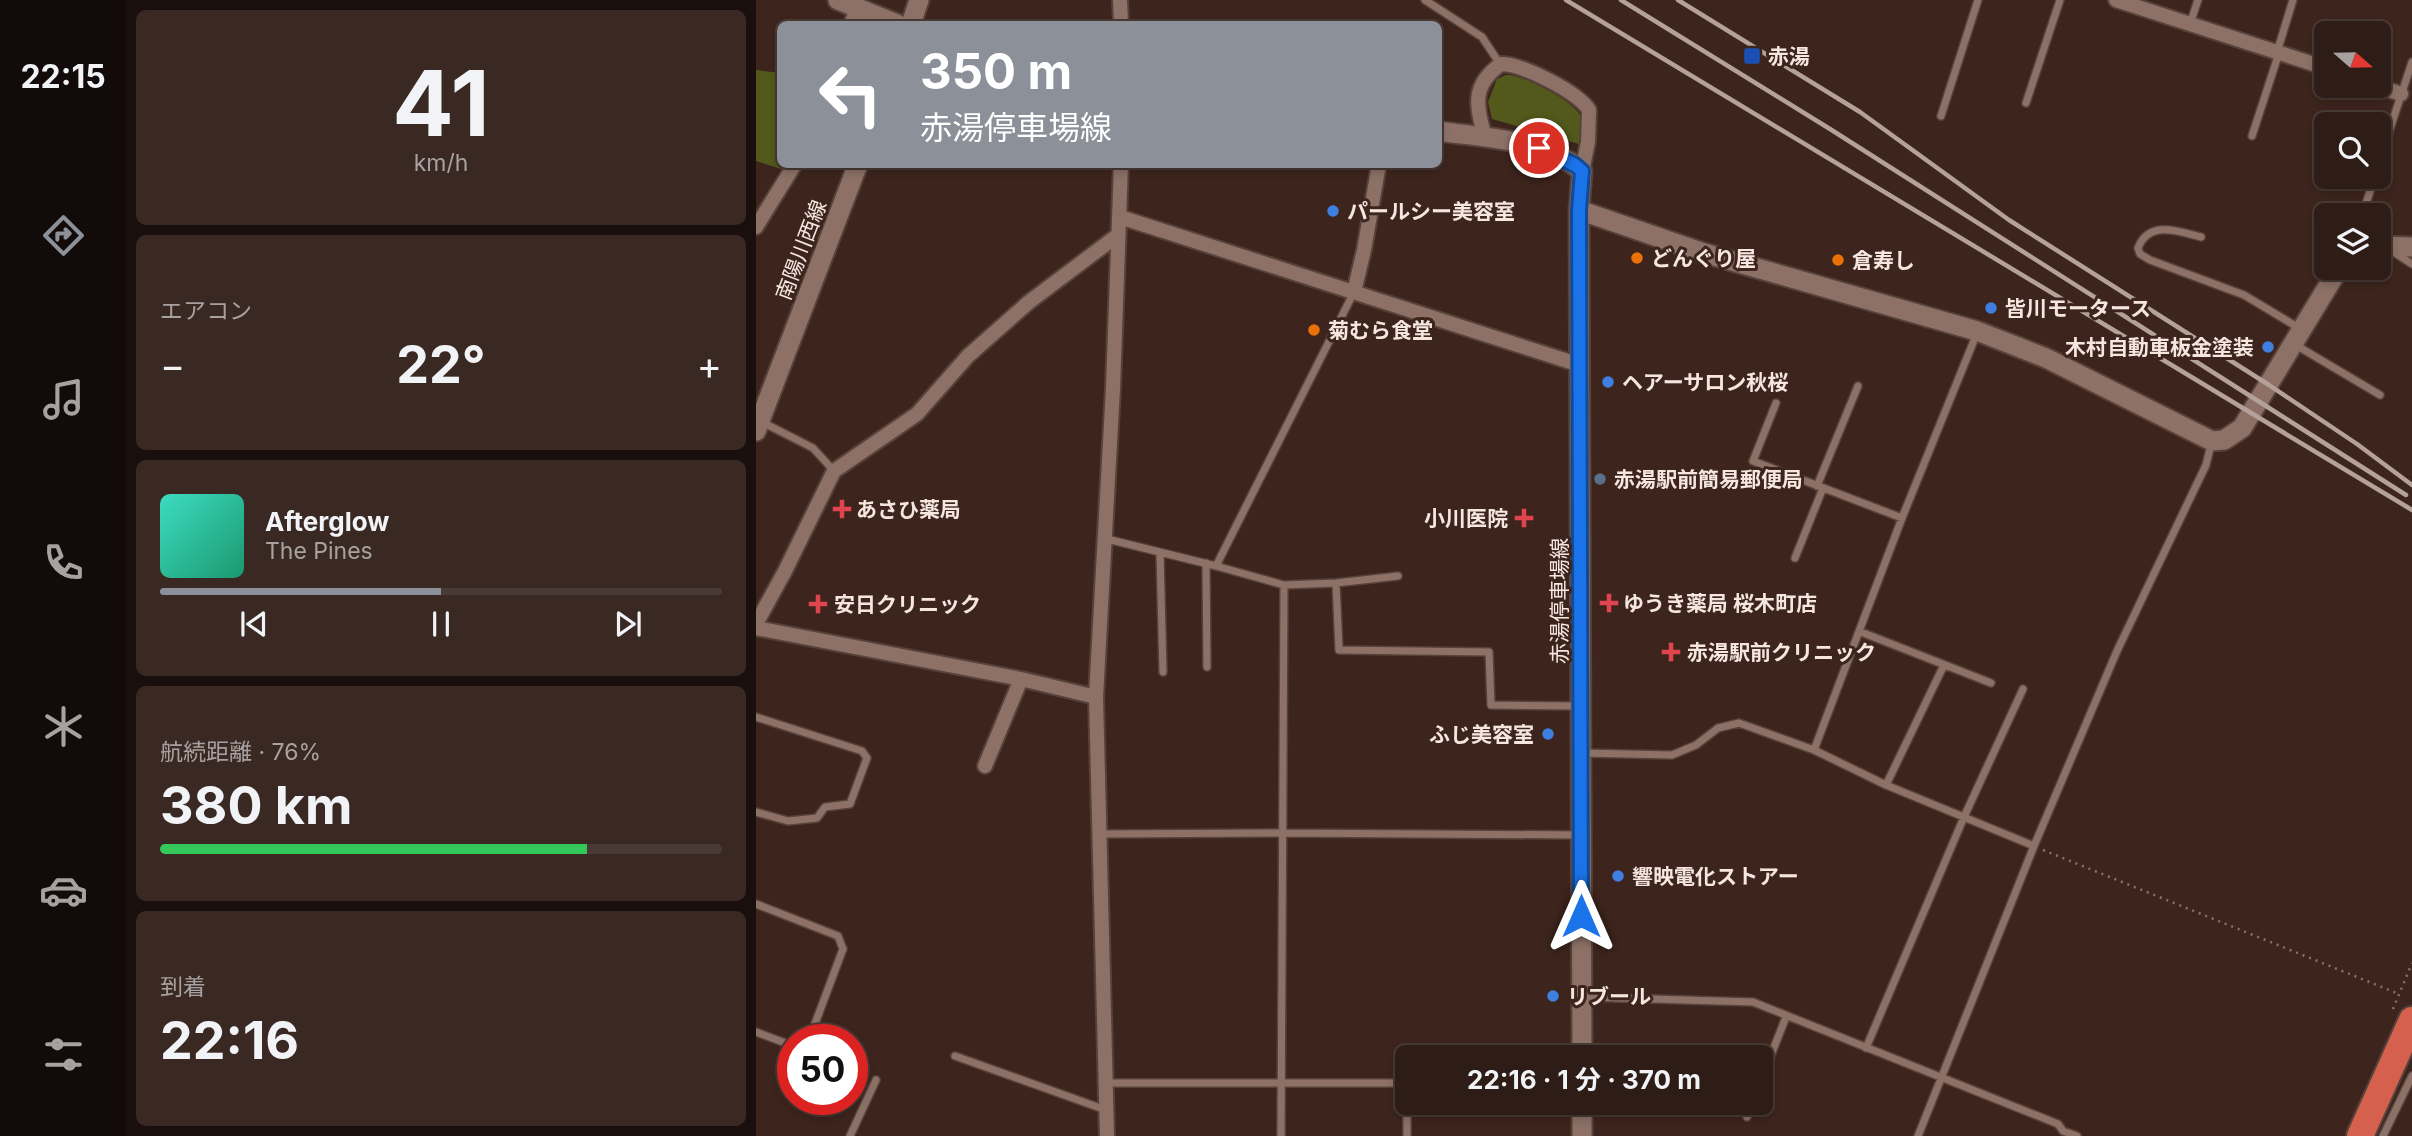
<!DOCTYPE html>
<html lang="ja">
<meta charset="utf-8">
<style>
:root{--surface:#2e1c16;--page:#3a2923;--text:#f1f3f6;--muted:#a7a1a1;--line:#493a35;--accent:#8c9099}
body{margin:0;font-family:Inter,"Noto Sans JP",sans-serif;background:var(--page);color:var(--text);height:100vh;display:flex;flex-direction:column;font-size:26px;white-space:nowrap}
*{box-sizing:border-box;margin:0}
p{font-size:23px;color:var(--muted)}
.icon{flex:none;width:38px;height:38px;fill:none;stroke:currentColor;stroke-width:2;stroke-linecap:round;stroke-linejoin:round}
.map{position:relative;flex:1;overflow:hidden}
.side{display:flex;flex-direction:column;gap:10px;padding:10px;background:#190f0c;width:630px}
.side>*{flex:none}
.guide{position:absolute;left:21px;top:21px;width:665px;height:147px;border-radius:10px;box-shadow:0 4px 10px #0003,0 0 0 2px var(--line);background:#8c9099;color:#fff;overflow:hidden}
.needle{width:46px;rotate:110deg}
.tools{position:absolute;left:1558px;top:21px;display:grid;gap:14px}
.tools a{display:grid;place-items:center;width:77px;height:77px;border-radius:10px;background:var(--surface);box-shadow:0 4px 10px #0003,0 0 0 2px var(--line);font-size:35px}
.speed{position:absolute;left:21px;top:1024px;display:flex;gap:14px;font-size:35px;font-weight:700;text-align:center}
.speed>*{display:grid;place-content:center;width:91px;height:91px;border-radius:50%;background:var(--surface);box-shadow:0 4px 10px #0003,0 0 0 2px var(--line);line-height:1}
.speed .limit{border:10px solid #d22;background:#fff;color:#111}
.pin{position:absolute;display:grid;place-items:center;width:60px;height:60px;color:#fff;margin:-30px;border:4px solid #fff;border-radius:50%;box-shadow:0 2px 7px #0007}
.me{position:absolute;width:77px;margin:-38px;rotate:0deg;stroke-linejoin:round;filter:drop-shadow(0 0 5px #0008)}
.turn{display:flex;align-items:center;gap:24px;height:147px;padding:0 28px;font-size:32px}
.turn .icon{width:91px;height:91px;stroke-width:2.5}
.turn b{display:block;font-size:49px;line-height:60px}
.big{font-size:52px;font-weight:700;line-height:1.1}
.side .widget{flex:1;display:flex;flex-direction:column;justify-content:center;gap:10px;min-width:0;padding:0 24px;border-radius:10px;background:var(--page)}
.side .dial{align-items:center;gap:0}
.dial b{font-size:91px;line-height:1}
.song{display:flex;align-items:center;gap:21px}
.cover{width:84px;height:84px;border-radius:10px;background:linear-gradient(135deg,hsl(170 70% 55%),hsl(160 70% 35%))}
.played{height:7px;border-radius:4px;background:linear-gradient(90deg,var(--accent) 50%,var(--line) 50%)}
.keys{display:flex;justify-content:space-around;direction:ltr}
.heat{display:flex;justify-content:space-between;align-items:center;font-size:38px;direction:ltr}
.charge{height:10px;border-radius:5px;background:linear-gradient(90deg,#34c759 76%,var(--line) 0)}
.trip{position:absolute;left:639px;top:1045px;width:378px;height:70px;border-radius:10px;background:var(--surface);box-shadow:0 4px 10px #0003,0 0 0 2px var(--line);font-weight:700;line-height:70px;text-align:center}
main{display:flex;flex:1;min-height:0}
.tab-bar{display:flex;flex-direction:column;width:126px;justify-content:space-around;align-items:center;background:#120b09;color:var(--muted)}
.tab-bar .icon{width:49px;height:49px}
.tab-bar .current{color:var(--accent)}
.tab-bar b{font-size:32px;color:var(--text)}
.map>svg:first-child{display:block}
</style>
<main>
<nav class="tab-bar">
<b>22:15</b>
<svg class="icon current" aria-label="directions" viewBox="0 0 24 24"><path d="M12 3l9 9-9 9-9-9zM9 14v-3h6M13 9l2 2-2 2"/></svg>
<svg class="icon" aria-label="music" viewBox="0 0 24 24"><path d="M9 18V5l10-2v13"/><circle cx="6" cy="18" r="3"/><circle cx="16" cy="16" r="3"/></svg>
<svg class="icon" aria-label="phone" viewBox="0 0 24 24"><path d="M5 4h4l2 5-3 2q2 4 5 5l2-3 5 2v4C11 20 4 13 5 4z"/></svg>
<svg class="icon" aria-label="climate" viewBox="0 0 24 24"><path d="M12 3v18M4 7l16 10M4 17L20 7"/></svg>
<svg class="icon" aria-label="car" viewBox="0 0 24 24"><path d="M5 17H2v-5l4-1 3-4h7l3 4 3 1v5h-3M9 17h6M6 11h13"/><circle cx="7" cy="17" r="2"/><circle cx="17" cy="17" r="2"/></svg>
<svg class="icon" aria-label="filters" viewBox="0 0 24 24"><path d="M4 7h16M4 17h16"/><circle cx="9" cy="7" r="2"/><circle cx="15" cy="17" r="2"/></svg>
</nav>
<section class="side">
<div class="widget dial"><b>41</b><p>km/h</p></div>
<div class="widget"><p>エアコン</p>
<div class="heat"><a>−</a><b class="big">22°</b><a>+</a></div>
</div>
<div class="widget">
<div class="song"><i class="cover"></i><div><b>Afterglow</b><p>The Pines</p></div></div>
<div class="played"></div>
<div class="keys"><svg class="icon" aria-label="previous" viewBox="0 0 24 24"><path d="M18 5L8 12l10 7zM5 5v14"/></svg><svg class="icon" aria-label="pause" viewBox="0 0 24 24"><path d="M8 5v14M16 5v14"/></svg><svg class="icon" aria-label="next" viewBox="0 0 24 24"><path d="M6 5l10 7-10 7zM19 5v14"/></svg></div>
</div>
<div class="widget"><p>航続距離 · 76%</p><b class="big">380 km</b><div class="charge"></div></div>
<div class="widget"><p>到着</p><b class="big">22:16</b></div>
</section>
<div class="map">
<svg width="1656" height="1136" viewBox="0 0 1656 1136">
<rect width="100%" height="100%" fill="#3d251d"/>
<!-- green -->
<path fill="#52591b" d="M0,70l24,3v91l6,1 -5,4 -25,-8z
M750,75c16,-1 70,27 75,42 3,8 -1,19 -2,27l-87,-25 -4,-17 9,-23z"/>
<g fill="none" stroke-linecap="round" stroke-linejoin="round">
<defs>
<path id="lane" d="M669,0l57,37 18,27
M1434,24l8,-24
M1521,52l16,-52
M1270,103l34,-103
M1185,116l37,-116
M1496,136l27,-83
M1622,165l34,-103
M1606,215l13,-38
M1445,237c-23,-6 -52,-17 -63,11l2,6 10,6 94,35 55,33
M1636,251l20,13
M1538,344l86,51
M1020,403l-23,58 149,57
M4,421l53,27 21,23
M1061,486l41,-100
M347,538l113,28 138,-274
M404,554l3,118
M1039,558l28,-70
M450,563l1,104
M460,566l68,19 52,-2 62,-7
M580,583l3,67 150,2 2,53 87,1
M1105,632l130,51
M0,717l106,34 5,7 -17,46 -25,3 -8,11 -29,3 -32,-9
M1058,750l88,-232 75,-185
M826,753l90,2 24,-10 22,-17 21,-5 75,27 72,35 148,61
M1130,785l58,-120
M343,834l184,-1 298,2
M0,904l82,32 5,13 -33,88 -8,3
M828,997l169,5 305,122 5,7 14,5
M0,1032l32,12 5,-2
M1110,1048l98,-231 59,-128
M199,1056l151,54
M349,1083h302
M651,1083v53
M1004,1083l26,-66
M991,1117l6,-15
M94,1136l26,-56
M525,1136l3,-551
M1162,1136l116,-290 83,-195 89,-186 6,-24
M1627,1136l29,-60"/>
<path id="street" d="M364,0l1,24
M1360,0l210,68
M95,24l7,-17
M1621,86l24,8
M729,138c-8,-31 -15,-52 16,-74 21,0 77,28 88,46l-1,32 -6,29
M364,217l460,148
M0,227l39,-63
M598,292l10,-42 15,-86
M0,624l29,-53 49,-100 83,-57 51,-58 61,-54 89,-67
M0,628l265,51 75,18
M229,766l36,-87
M351,1136l-11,-439 17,-309 8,-224"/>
<path id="secondary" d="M82,0l59,24
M155,24l8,-24
M682,131c47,7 106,8 144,40l-3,39 3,847
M823,210l125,43 273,78 69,27 166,83 12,-1 18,-12 97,-160
M1622,246l34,1
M0,431l102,-267
M826,1102v34"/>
<path id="highway" d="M1604,1136l52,-116"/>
</defs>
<!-- lane casing -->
<use href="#lane" stroke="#56423b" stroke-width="10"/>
<!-- street casing -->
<use href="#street" stroke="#56423b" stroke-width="18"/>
<!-- secondary casing -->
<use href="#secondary" stroke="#56423b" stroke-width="23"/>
<!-- highway casing -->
<use href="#highway" stroke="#56423b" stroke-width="30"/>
<!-- path -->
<path stroke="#87736b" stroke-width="2.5" stroke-dasharray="2 5" stroke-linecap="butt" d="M1287,850l356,144
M1637,1009l19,-46"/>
<!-- lane -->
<use href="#lane" stroke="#8d7167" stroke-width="7"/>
<!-- street -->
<use href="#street" stroke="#8d7167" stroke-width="14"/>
<!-- secondary -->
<use href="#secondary" stroke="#8d7167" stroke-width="19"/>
<!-- highway -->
<use href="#highway" stroke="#d5604e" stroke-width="26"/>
<!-- rail -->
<path stroke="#b3a19a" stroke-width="4.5" d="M810,0l846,510
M865,0l209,129 576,366
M922,0l182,112 149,108 260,165 88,59 55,41"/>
</g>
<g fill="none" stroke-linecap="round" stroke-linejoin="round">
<defs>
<path id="route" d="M783,148l36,17 7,6 -3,39 2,706"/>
</defs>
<!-- route casing -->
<use href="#route" stroke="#114b97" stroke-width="18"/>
<!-- route -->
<use href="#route" stroke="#1a73e8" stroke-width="12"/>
</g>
<!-- markers -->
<rect fill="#1a4fb4" stroke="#3d251d" stroke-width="2.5" x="987" y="47" width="18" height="18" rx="3.5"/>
<g fill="#3f7fe0" stroke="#3d251d" stroke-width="2.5">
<circle cx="577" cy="211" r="7"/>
<circle cx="1235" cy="308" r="7"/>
<circle cx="1512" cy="347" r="7"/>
<circle cx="852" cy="382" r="7"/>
<circle cx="792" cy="734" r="7"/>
<circle cx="862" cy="876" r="7"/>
<circle cx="797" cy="996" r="7"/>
</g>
<g fill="#e8710a" stroke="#3d251d" stroke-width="2.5">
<circle cx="881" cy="258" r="7"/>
<circle cx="1082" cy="260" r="7"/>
<circle cx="558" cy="330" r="7"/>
</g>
<circle fill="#5c6f8a" stroke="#3d251d" stroke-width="2.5" cx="844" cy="479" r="7"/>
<g fill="#e0444e" stroke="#3d251d" stroke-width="2.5">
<path d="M82.5 498.5h7v7h7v7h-7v7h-7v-7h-7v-7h7z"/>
<path d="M764.5 507.5h7v7h7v7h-7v7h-7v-7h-7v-7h7z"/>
<path d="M849.5 592.5h7v7h7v7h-7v7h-7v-7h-7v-7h7z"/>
<path d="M58.5 593.5h7v7h7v7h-7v7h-7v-7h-7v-7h7z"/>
<path d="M911.5 641.5h7v7h7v7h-7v7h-7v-7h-7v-7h7z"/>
</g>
<g text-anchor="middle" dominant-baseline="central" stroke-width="6" stroke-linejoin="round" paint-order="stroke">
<!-- poi labels -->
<g font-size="21" font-weight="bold" fill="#f6e6e0" stroke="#3d251d" text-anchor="start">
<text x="1012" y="56">赤湯</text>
<text x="591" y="211">パールシー美容室</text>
<text x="895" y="258">どんぐり屋</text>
<text x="1096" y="260">倉寿し</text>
<text x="1249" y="308">皆川モータース</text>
<text x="572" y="330">菊むら食堂</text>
<text x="1498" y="347" text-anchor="end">木村自動車板金塗装</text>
<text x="866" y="382">ヘアーサロン秋桜</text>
<text x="858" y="479">赤湯駅前簡易郵便局</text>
<text x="100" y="509">あさひ薬局</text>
<text x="752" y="518" text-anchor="end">小川医院</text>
<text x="867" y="603">ゆうき薬局 桜木町店</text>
<text x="78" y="604">安日クリニック</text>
<text x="931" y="652">赤湯駅前クリニック</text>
<text x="778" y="734" text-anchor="end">ふじ美容室</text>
<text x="876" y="876">響映電化ストアー</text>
<text x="811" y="996">リブール</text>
</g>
<!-- street labels -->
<g font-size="21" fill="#f6e6e0" stroke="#3d251d">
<text transform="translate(45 250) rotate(-69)">南陽川西線</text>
<text transform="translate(803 601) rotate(-90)">赤湯停車場線</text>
</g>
</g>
</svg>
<div class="tools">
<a><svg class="needle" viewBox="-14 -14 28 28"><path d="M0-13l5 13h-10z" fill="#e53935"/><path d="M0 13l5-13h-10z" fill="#a7a1a1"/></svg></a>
<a><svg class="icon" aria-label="search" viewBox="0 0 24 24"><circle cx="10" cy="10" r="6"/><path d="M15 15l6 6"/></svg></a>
<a><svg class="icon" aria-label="layers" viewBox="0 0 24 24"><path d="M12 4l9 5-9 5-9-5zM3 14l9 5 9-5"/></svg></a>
</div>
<div class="speed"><div class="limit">50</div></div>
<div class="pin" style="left:783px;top:148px;background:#d93025"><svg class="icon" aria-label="arrive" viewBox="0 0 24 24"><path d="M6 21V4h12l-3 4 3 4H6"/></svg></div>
<svg class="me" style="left:825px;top:916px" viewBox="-20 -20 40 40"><path d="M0-17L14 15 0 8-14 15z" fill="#1a73e8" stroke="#fff" stroke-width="4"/></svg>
<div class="trip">22:16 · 1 分 · 370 m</div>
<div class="guide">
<div class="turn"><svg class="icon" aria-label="left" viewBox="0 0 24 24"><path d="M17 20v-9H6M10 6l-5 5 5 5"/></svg><div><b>350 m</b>赤湯停車場線</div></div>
</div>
</div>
</main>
